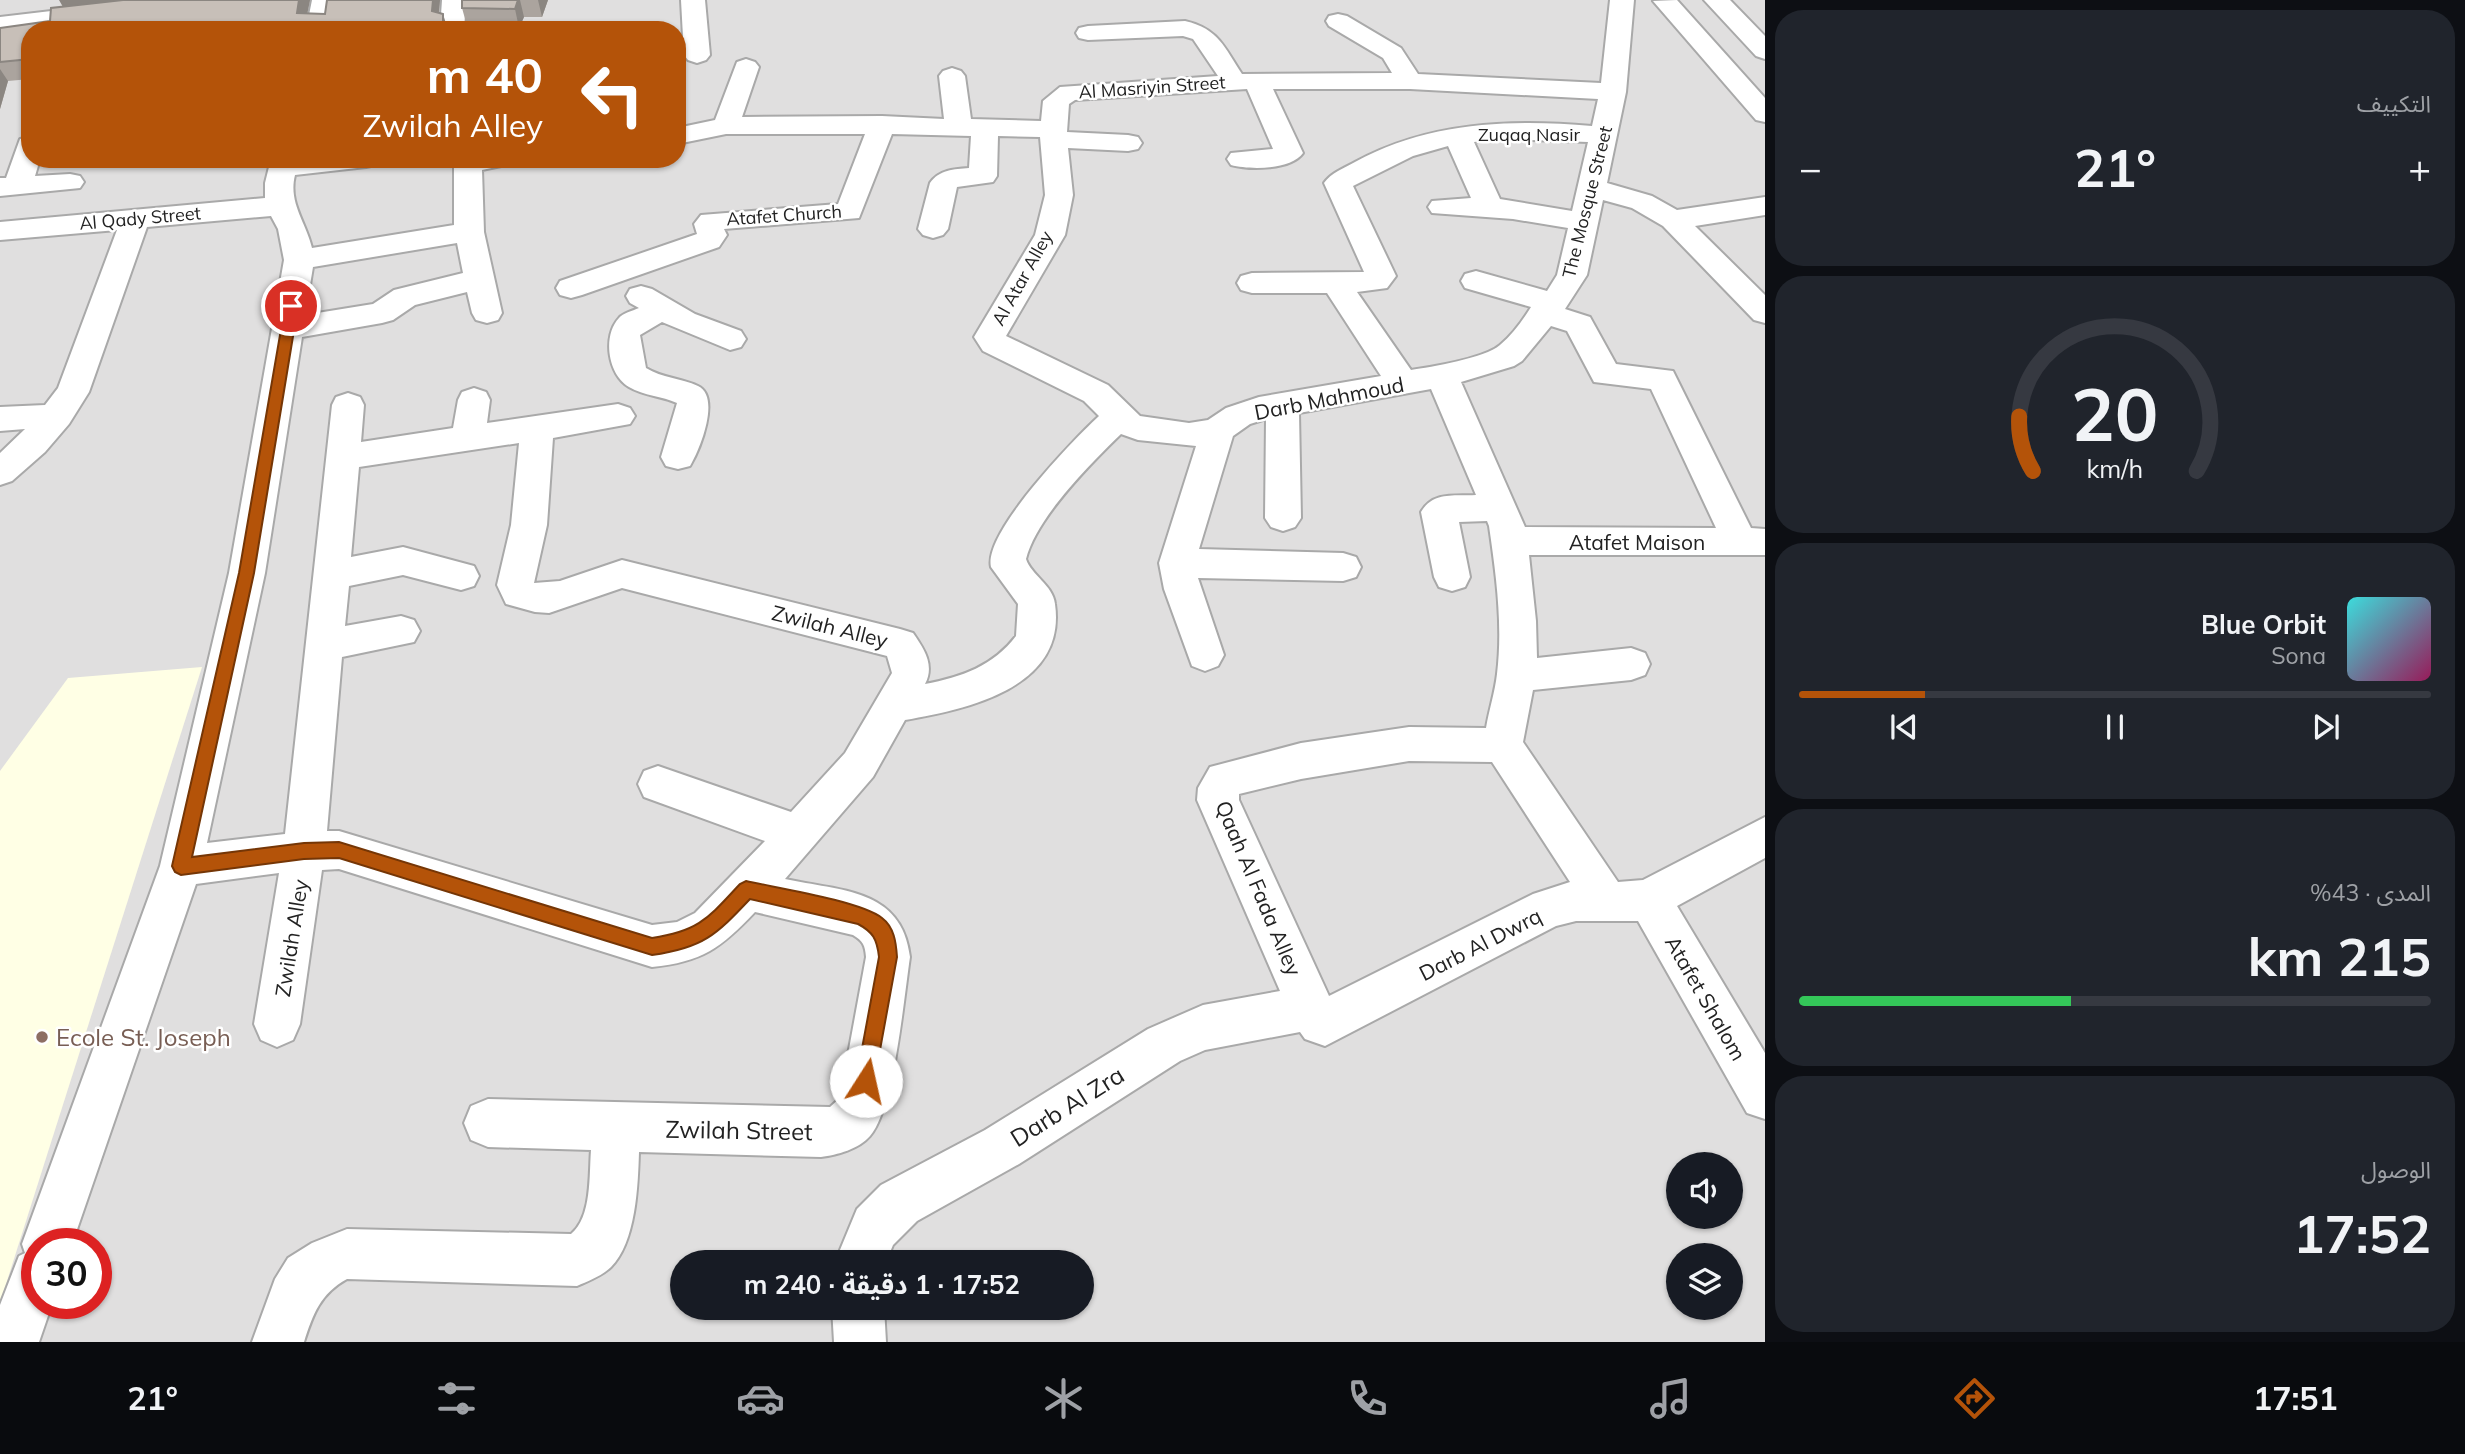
<!DOCTYPE html>
<html lang="ar">
<meta charset="utf-8">
<style>
:root{--surface:#171b24;--page:#20242c;--text:#f1f3f6;--muted:#9ea1a6;--line:#363941;--accent:#b45309}
body{margin:0;font-family:Mulish,"Noto Sans Arabic",sans-serif;background:var(--page);color:var(--text);direction:rtl;height:100vh;display:flex;flex-direction:column;font-size:26px;white-space:nowrap}
*{box-sizing:border-box;margin:0}
p{font-size:23px;color:var(--muted)}
.icon{flex:none;width:38px;height:38px;fill:none;stroke:currentColor;stroke-width:2;stroke-linecap:round;stroke-linejoin:round}
.map{position:relative;flex:1;overflow:hidden;direction:ltr}
.panel{display:flex;flex-direction:column;gap:10px;padding:10px;background:#0d0f14;width:700px}
.panel>*{flex:none}
.banner{position:absolute;left:21px;top:21px;width:665px;height:147px;border-radius:28px;box-shadow:0 2px 5px #0004;direction:rtl;background:#b45309;color:#fff;overflow:hidden}
.tools{position:absolute;left:1666px;top:1152px;display:grid;gap:14px}
.tools a{display:grid;place-items:center;width:77px;height:77px;border-radius:50%;background:var(--surface);box-shadow:0 2px 5px #0004;font-size:35px}
.speed{position:absolute;left:21px;top:1228px;display:flex;gap:14px;font-size:35px;font-weight:700;text-align:center}
.speed>*{display:grid;place-content:center;width:91px;height:91px;border-radius:50%;background:var(--surface);box-shadow:0 2px 5px #0004;line-height:1}
.speed .limit{border:10px solid #d22;background:#fff;color:#111}
.pin{position:absolute;display:grid;place-items:center;width:60px;height:60px;color:#fff;margin:-30px;border:4px solid #fff;border-radius:50%;box-shadow:0 2px 7px #0007}
.me{position:absolute;width:77px;margin:-38px;rotate:10deg;stroke-linejoin:round;filter:drop-shadow(0 0 5px #0008)}
.turn{display:flex;align-items:center;gap:24px;height:147px;padding:0 28px;font-size:32px}
.turn .icon{width:91px;height:91px;stroke-width:2.5}
.turn b{display:block;font-size:49px;line-height:60px}
.big{font-size:52px;font-weight:700;line-height:1.1}
.panel .card{flex:1;display:flex;flex-direction:column;justify-content:center;gap:10px;min-width:0;padding:0 24px;border-radius:28px;background:var(--page)}
.panel .dial{align-items:center;gap:0}
.dial svg{height:182px;overflow:visible;fill:none;stroke:var(--line);stroke-width:7;stroke-linecap:round;text-anchor:middle}
.dial text{fill:var(--text);stroke:none}
.song{display:flex;align-items:center;gap:21px}
.cover{width:84px;height:84px;border-radius:10px;background:linear-gradient(135deg,hsl(180 70% 55%),hsl(330 70% 35%))}
.played{height:7px;border-radius:4px;background:linear-gradient(90deg,var(--accent) 20%,var(--line) 20%)}
.keys{display:flex;justify-content:space-around;direction:ltr}
.heat{display:flex;justify-content:space-between;align-items:center;font-size:38px;direction:ltr}
.charge{height:10px;border-radius:5px;background:linear-gradient(90deg,#34c759 43%,var(--line) 0)}
.trip{position:absolute;left:670px;top:1250px;width:424px;height:70px;border-radius:35px;background:var(--surface);box-shadow:0 2px 5px #0004;font-weight:700;line-height:70px;text-align:center;direction:rtl}
.menu{display:flex;height:112px;justify-content:space-around;align-items:center;background:#090b0e;color:var(--muted)}
.menu .icon{width:49px;height:49px}
.menu .on{color:var(--accent)}
.menu b{font-size:32px;color:var(--text)}
main{display:flex;flex:1;min-height:0}
.map>svg:first-child{display:block}
</style>
<main>
<section class="panel">
<div class="card"><p>التكييف</p>
<div class="heat"><a>−</a><b class="big">21°</b><a>+</a></div>
</div>
<div class="card dial"><svg viewBox="0 0 100 80">
<path d="M14 69A42 42 0 1 1 86 69"/>
<path d="M14 69A42 42 0 0 1 8 45" stroke="#b45309"/>
<text x="50" y="56" font-size="32" font-weight="700">20</text>
<text x="50" y="72" font-size="11">km/h</text>
</svg></div>
<div class="card">
<div class="song"><i class="cover"></i><div><b>Blue Orbit</b><p>Sona</p></div></div>
<div class="played"></div>
<div class="keys"><svg class="icon" aria-label="previous" viewBox="0 0 24 24"><path d="M18 5L8 12l10 7zM5 5v14"/></svg><svg class="icon" aria-label="pause" viewBox="0 0 24 24"><path d="M8 5v14M16 5v14"/></svg><svg class="icon" aria-label="next" viewBox="0 0 24 24"><path d="M6 5l10 7-10 7zM19 5v14"/></svg></div>
</div>
<div class="card"><p>المدى · 43%</p><b class="big">215 km</b><div class="charge"></div></div>
<div class="card"><p>الوصول</p><b class="big">17:52</b></div>
</section>
<div class="map">
<svg width="1765" height="1342" viewBox="0 0 1765 1342">
<rect width="100%" height="100%" fill="#f2efe9"/>
<!-- residential -->
<path fill="#e0dfdf" fill-rule="evenodd" d="M0,0h1765v1342h-1765zM30,30h647v129h-647zM1678,1164h53v52h-53zM37,1244h59v60h-59zM1678,1255h53v52h-53zM682,1262h400v45h-400z"/>
<!-- education -->
<path fill="#ffffe5" d="M202,667l-202,636v-532l68,-93z"/>
<g fill="none" stroke-linecap="round" stroke-linejoin="round">
<defs>
<path id="minor" d="M145,0h44l-3,5 -21,7 -165,19v-14z
M312,0h24l-6,30h-24z
M442,0h24l-2,30h-24z
M681,0h24l5,55 -4,5 -9,3 -9,-3 -4,-5z
M1610,0h24l-8,92 -19,91 45,13 25,14 88,-13v18l-70,11 70,69v28l-11,-3 -91,-94 -31,-18 -29,-8 -16,75 -22,34 25,8 26,47 57,7 78,157 14,1v26h-236l7,66 1,37 94,-10 14,5 5,11 -5,11 -14,5 -98,10 -10,52 95,140 25,-2 122,-63v41l-88,48 88,147v66l-18,-6 -109,-192h-62l-20,5 -231,120 -20,-7 -5,-7 -95,18 -25,11 -161,103 -102,57 -24,24 -7,17h-51l22,-53 24,-24 104,-55 163,-101 55,-24 77,-14 -83,-191 1,-12 12,-21 91,-24 108,-16 77,1c3,-18 9,-36 11,-54 6,-49 -1,-100 -8,-148l-2,-5 -28,1 11,55 -5,10 -13,4 -13,-4 -5,-10 -13,-65c12,-21 34,-16 55,-17l-45,-106 -132,24 2,105 -6,9 -12,4 -12,-4 -6,-9 1,-99 -16,5 -17,12 -34,113 144,4 13,4 5,10 -5,10 -13,4 -145,-3 26,77 -6,11 -13,5 -13,-5 -28,-77 -5,-26 37,-117 -58,-6 -17,-6c-30,29 -85,84 -95,125 5,16 27,26 29,45 12,84 -88,105 -150,116l-32,57 -88,102c55,12 117,9 125,78 -6,40 -16,152 -40,179 -11,13 -33,19 -49,21l-182,-5c-1,33 -3,90 -28,115 -9,9 -23,14 -34,19l-230,-7c-27,15 -34,35 -43,63h-52l23,-63 13,-21 24,-15 35,-14 224,5c21,-17 18,-59 20,-84l-103,-3 -17,-7 -7,-17 7,-17 17,-7 342,8 10,-9 26,-141c-1,-12 -3,-16 -13,-22l-98,-23c-34,36 -53,50 -103,55l-313,-98 -17,1 -22,154 -7,16 -16,7 -16,-7 -7,-16 25,-151 -83,11 -124,360h-35v60h15l-13,38h-39v-37l19,-49 6,-3 -3,-9 138,-378 69,-293 55,-313 -6,-31 -7,-13 -124,11 -58,165 -20,32 -24,28 -33,29 -12,4v-32l25,-24 -25,2v-24l45,-2 13,-17 59,-158 -117,10v-18l265,-24v-15l6,-24h109l-4,6 -10,2 -71,8c-7,28 11,47 17,73l142,-23v-59l4,-6 52,-1 -4,6 -24,5 2,62 18,81 -4,7 -11,3 -11,-3 -4,-7 -5,-21 -52,13 -22,15 -11,3 -80,14 -37,236 -58,270 78,-9 47,-429 4,-8 12,-4 12,4 4,8 -3,37 92,-14 5,-28 4,-8 12,-4 12,4 4,8 -3,23 131,-19 12,4 5,8 -5,8 -77,14 -6,87 -13,58 26,-2 62,-21 278,69 13,4c11,16 22,32 12,51 37,-7 68,-18 91,-48l2,-32 -27,-37c-8,-34 83,-128 108,-151l-15,-15 -101,-50 -9,-14 61,-102 10,-40 -5,-58 -42,-1 -1,40 -4,6 -36,5 -9,42 -5,6 -10,3 -10,-3 -5,-6 12,-46c9,-13 24,-14 39,-15l2,-32 -79,-2 -33,84 -135,11 3,6 -8,12 -137,48 -11,3 -11,-3 -4,-7 4,-7 137,-47 -3,-10 7,-9 137,-11 27,-70h-139l-49,10v-16l38,-8 22,-58 9,-3 9,3 4,5 -17,50 140,-1 62,3 -5,-43 4,-5 9,-3 9,3 4,5 6,43 70,2 2,-20 17,-14 158,-11 -25,-37 -10,-3 -95,4 -9,-2 -3,-5 3,-5 9,-2 97,-5c34,8 39,26 57,53l150,-1 -9,-15 -54,-32 -3,-5 3,-5 9,-2 9,2 54,32 17,26 183,9zM1247,89l26,60 -42,4 -4,6 4,6c19,5 60,5 72,-12l-30,-64h137l188,10 -6,27c-82,-7 -164,-4 -237,36 -11,6 -24,11 -31,21l40,89 -112,1 -11,3 -4,7 4,7 11,3h75l54,83 -122,21 -33,11 -18,12 -19,3 -49,-7 -32,-31 -102,-49 59,-101 8,-40 -5,-47 60,3 10,-2 4,-6 -4,-6 -10,-2 -61,-3 2,-28 6,-4zM1498,139l90,3 -16,69 -72,-12 -26,-57zM1448,146l23,52 -39,3 -4,6 4,6 81,6 55,9 -11,47 -10,16 -71,-20 -11,3 -4,7 4,7 66,19c-8,13 -19,28 -31,38 -15,13 -69,22 -89,25l-54,-78 30,-4 9,-12 -43,-90 60,-30zM457,243l6,30 -69,17 -21,14 -68,11 8,-48zM1551,326l16,5 27,51 57,7 65,139 -191,-1 -64,-145 53,-16 8,-5zM519,443l-8,82 -14,60 9,19 29,8 14,1 73,-25 265,68 5,17 -47,80 -54,59 -133,-46 -14,5 -6,13 6,13 121,44 -70,72 -18,9 -25,3 -313,-94h-12l15,-174 72,-15 6,-11 -6,-11 -13,-4 -56,10 4,-40 54,-11 58,15 13,-4 5,-10 -5,-10 -71,-19 -52,10 8,-90zM1409,761l83,1 78,120 -37,12 -204,102 -90,-196v-6l62,-15z
M1677,0l88,98v24l-9,-2 -103,-119z
M1704,0h26l35,36v23l-9,-3z
M30,137v22h10l-5,17 35,-2 10,2 4,6 -4,6 -80,8v-18h6l14,-39z
M641,286l11,3 43,25 46,17 5,8 -5,8 -11,3 -68,-28 -22,13 6,33c16,10 35,10 52,18 23,11 2,63 -8,80l-12,3 -12,-3 -5,-9 16,-54c-15,-7 -33,-7 -48,-16 -21,-12 -27,-51 -10,-69 4,-5 13,-7 20,-10l-9,-5 -4,-7 4,-7z
M832,1307h52l2,35h-52z"/>
</defs>
<!-- minor casing -->
<use href="#minor" stroke="#a9a9a9" stroke-width="4"/>
<!-- minor -->
<use href="#minor" fill="#fff" fill-rule="evenodd"/>
</g>
<!-- wall -->
<path fill="#aba49e" d="M310,0l-3,13 18,1 115,-14 -1,13 -409,17v49l-22,2 -8,28v-81l50,-7 13,-14z
M462,0h86l-6,17h-18l-5,11 -52,-2 -5,-18z"/>
<!-- shaded-wall -->
<path fill="#8b8681" d="M59,0h64l-60,7z
M299,0h11l-6,30 -7,-17z
M433,0h7l-3,30 -5,-19z
M518,0h2l4,17 -5,11 -4,-19z
M538,0h10l-6,17z
M443,14l5,16h-5z
M0,69l8,12 -8,28z"/>
<!-- building -->
<path fill="#c7bfb8" stroke="#8b8681" stroke-width="2" d="M123,0h176l-2,13 28,1 2,-14h106l-1,11 11,3v16h-413v29l-30,3v-34l50,-7 1,-13z
M462,0h56l-3,9 -53,-1z"/>
<!-- route -->
<path fill="#b45309" stroke="#753606" stroke-width="2" d="M291,302l7,4 -44,267 -62,284 112,-14 35,-1 313,96c48,-7 57,-21 88,-54l6,-3c31,7 114,20 136,37 12,9 14,24 15,39l-24,131 -7,3 -7,-3 -3,-7 23,-124c-2,-18 -6,-25 -21,-33l-108,-25c-34,36 -47,49 -98,56l-313,-97 -35,1 -123,16 -6,-3 -3,-6 67,-293 46,-267z"/>
<!-- markers -->
<circle fill="#8d6e63" stroke="#fff" stroke-width="2.5" cx="42" cy="1037" r="7"/>
<g text-anchor="middle" dominant-baseline="central" stroke-width="5" stroke-linejoin="round" paint-order="stroke">
<!-- far-street labels -->
<g font-size="18" fill="#222" stroke="#fff">
<text transform="translate(1152 87) rotate(-4)">Al Masriyin Street</text>
<text x="1529" y="134">Zuqaq Nasir</text>
<text transform="translate(1587 202) rotate(-76)">The Mosque Street</text>
<text transform="translate(784 215) rotate(-4)">Atafet Church</text>
<text transform="translate(140 218) rotate(-5)">Al Qady Street</text>
<text transform="translate(1022 278) rotate(-61)">Al Atar Alley</text>
</g>
<!-- street labels -->
<g font-size="21" fill="#222" stroke="#fff">
<text transform="translate(1329 398) rotate(-11)">Darb Mahmoud</text>
<text x="1637" y="542">Atafet Maison</text>
<text transform="translate(830 626) rotate(14)">Zwilah Alley</text>
<text transform="translate(1259 888) rotate(67)">Qaah Al Fada Alley</text>
<text transform="translate(291 938) rotate(-81)">Zwilah Alley</text>
<text transform="translate(1480 944) rotate(-27)">Darb Al Dwrq</text>
<text transform="translate(1706 998) rotate(60)">Atafet Shalom</text>
</g>
<!-- near-education labels -->
<g font-size="24" fill="#785e54" stroke="#fff" text-anchor="start">
<text x="56" y="1037">Ecole St. Joseph</text>
</g>
<!-- near-street labels -->
<g font-size="24" fill="#222" stroke="#fff">
<text transform="translate(1067 1106) rotate(-32)">Darb Al Zra</text>
<text transform="translate(739 1130) rotate(1)">Zwilah Street</text>
</g>
</g>
</svg>
<div class="tools">
<a><svg class="icon" aria-label="sound" viewBox="0 0 24 24"><path d="M4 9h4l5-4v14l-5-4H4zM17 9q2 3 0 6"/></svg></a>
<a><svg class="icon" aria-label="layers" viewBox="0 0 24 24"><path d="M12 4l9 5-9 5-9-5zM3 14l9 5 9-5"/></svg></a>
</div>
<div class="speed"><div class="limit">30</div></div>
<div class="pin" style="left:291px;top:306px;background:#d93025"><svg class="icon" aria-label="arrive" viewBox="0 0 24 24"><path d="M6 21V4h12l-3 4 3 4H6"/></svg></div>
<svg class="me" style="left:866px;top:1081px" viewBox="-20 -20 40 40"><circle r="19" fill="#fff"/><path d="M0-13L10 11 0 6-10 11z" fill="#b45309"/></svg>
<div class="trip">17:52 · 1 دقيقة · 240 m</div>
<div class="banner">
<div class="turn"><svg class="icon" aria-label="left" viewBox="0 0 24 24"><path d="M17 20v-9H6M10 6l-5 5 5 5"/></svg><div><b>40 m</b>Zwilah Alley</div></div>
</div>
</div>
</main>
<nav class="menu">
<b>17:51</b>
<svg class="icon on" aria-label="directions" viewBox="0 0 24 24"><path d="M12 3l9 9-9 9-9-9zM9 14v-3h6M13 9l2 2-2 2"/></svg>
<svg class="icon" aria-label="music" viewBox="0 0 24 24"><path d="M9 18V5l10-2v13"/><circle cx="6" cy="18" r="3"/><circle cx="16" cy="16" r="3"/></svg>
<svg class="icon" aria-label="phone" viewBox="0 0 24 24"><path d="M5 4h4l2 5-3 2q2 4 5 5l2-3 5 2v4C11 20 4 13 5 4z"/></svg>
<svg class="icon" aria-label="climate" viewBox="0 0 24 24"><path d="M12 3v18M4 7l16 10M4 17L20 7"/></svg>
<svg class="icon" aria-label="car" viewBox="0 0 24 24"><path d="M5 17H2v-5l4-1 3-4h7l3 4 3 1v5h-3M9 17h6M6 11h13"/><circle cx="7" cy="17" r="2"/><circle cx="17" cy="17" r="2"/></svg>
<svg class="icon" aria-label="filters" viewBox="0 0 24 24"><path d="M4 7h16M4 17h16"/><circle cx="9" cy="7" r="2"/><circle cx="15" cy="17" r="2"/></svg>
<b>21°</b>
</nav>
